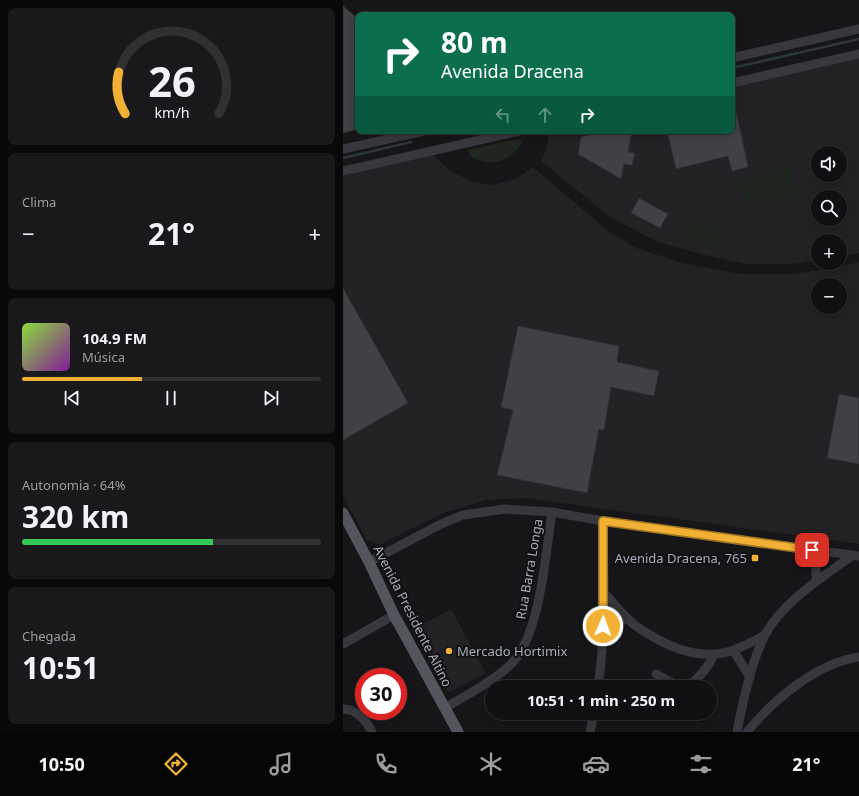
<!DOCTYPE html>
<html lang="pt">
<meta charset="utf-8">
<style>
:root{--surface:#101012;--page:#19191b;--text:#f1f3f6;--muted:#9c9d9f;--line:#303032;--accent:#f2b134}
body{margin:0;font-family:"Noto Sans",sans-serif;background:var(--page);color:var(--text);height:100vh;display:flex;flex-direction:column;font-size:15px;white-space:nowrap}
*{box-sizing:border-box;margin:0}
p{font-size:13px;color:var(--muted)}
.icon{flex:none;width:22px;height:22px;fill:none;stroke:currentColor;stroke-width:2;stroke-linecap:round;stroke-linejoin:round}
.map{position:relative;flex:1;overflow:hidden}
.sheet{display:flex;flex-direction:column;gap:8px;padding:8px;background:#09090a;width:343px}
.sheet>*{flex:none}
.top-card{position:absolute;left:12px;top:12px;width:380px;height:122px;border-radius:8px;box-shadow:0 2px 10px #0003,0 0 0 1px var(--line);background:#0b6e4f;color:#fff;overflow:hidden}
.buttons{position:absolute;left:468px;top:146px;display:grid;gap:8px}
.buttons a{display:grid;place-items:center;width:36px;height:36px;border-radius:50%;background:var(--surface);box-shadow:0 2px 10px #0003,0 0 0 1px var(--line);font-size:20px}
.speed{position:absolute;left:12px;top:668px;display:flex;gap:8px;font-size:20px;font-weight:700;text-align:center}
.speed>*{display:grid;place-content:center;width:52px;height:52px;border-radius:50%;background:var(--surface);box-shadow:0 2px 10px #0003,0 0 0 1px var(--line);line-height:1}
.speed .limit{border:6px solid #d22;background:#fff;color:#111}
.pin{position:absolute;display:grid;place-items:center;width:34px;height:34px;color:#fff;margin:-17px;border-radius:8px;box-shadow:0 2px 6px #0006}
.me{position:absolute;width:44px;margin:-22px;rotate:2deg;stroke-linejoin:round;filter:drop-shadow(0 0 3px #0008)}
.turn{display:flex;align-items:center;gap:14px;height:84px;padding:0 20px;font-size:18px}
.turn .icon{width:52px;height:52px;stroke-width:2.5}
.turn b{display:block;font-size:28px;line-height:34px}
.lanes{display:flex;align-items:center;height:38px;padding:0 20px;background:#0003;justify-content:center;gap:20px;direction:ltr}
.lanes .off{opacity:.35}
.big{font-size:30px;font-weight:700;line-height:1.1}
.sheet .card{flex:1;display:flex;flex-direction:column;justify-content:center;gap:6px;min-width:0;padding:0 14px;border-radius:8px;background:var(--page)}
.sheet .dial{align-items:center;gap:0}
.dial svg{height:104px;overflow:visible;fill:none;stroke:var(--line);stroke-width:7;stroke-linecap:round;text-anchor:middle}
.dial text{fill:var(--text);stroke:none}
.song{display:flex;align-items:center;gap:12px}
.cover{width:48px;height:48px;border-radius:6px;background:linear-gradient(135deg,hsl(90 70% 55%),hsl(290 70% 35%))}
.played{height:4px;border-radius:2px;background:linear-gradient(90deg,var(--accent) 40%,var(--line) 40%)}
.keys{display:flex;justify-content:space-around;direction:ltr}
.heat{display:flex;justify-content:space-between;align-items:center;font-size:22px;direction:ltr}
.charge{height:6px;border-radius:3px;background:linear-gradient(90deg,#34c759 64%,var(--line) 0)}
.trip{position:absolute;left:142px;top:680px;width:232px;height:40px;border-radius:20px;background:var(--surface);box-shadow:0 2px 10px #0003,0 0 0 1px var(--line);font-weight:700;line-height:40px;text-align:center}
.tab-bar{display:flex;height:64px;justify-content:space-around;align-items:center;background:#060607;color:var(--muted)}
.tab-bar .icon{width:28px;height:28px}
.tab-bar .active{color:var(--accent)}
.tab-bar b{font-size:18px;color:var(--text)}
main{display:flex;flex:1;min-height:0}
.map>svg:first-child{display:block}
</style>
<main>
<section class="sheet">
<div class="card dial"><svg viewBox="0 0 100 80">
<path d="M14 69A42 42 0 1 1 86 69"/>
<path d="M14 69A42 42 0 0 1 9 37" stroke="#f2b134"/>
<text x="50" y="56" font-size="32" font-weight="700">26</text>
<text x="50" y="72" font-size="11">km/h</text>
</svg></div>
<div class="card"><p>Clima</p>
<div class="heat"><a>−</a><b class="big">21°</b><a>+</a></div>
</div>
<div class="card">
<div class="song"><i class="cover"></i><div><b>104.9 FM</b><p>Música</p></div></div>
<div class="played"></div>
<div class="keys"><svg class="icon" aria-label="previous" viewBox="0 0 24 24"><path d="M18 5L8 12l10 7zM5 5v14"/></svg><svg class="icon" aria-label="pause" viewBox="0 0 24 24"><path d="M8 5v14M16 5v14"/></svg><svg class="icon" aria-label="next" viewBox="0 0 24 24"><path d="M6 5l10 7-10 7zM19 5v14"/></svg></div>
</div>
<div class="card"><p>Autonomia · 64%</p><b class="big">320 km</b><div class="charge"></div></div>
<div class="card"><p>Chegada</p><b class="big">10:51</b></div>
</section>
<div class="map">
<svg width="516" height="732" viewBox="0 0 516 732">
<rect width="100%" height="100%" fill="#161618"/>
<!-- built -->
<path fill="#222225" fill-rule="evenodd" d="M516,58v195l-19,4v-16h-22v20l-28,3h-44l-41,-9 -47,-13 -48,-25 -69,-56 6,-13 2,-17h183v-44zM475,153h22v22h-22zM475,197h22v22h-22z
M89,154l16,15 21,12 23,4 24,-6 17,-12 75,64 28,17 46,15 57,11h55l38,-6 27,-6v282l-333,-46 -40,2 -40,12 -67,33 -13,-6 -23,-43v-320zM475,285h22v22h-22z
M108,609l35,64 -37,19 -6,-6 -31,-56z"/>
<!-- green -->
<path fill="#1e261f" d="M175,139l4,3c-10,20 -37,28 -53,12l-1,-4z
M449,167l6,27 -53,12 -6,-27z
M345,223l30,5 -3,17 -30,-5z"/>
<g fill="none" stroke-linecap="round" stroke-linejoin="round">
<!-- stream -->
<path stroke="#2c353c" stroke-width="2.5" d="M389,68l127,-29
M0,158l68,-16"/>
</g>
<!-- building -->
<path fill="#404145" stroke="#303034" d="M0,6l15,13v110l-15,4z
M389,106h3l13,61 -16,4 -4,-15 -52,13 -9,-38h65z
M263,131h26l-4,21 7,1 -3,12 -8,-1 -3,15 -43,-25 3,-17z
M296,198l29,16 -8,14 -29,-15z
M0,288l65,115 -65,37z
M175,326l101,20 -2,16 42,9 -5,25 -43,-9 -7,43 -5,-1 -12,64 -90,-18 16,-65 -12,-3z
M496,394l20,4v66l-32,-6z"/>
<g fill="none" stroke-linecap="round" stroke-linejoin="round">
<!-- minor -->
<path stroke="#37383d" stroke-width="9" d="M389,58l127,-29
M389,83l127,-29
M0,149l81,-18
M0,171l176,-40
M469,550l4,19v13
M26,562l72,-38 22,-9 42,-6 47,3 51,9 256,35
M261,593c11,11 21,26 35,35 23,16 55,31 84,25 15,-3 29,-11 42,-18
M260,626l25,-7
M0,644l51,-29
M390,650l17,27
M313,674c8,4 20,13 29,12 10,-1 26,-23 29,-32
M255,687c8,-55 6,-111 5,-166
M102,708c21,-13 46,-25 64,-42 32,-29 36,-111 43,-154
M0,709c13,0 24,12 29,23
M247,732l4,-19
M394,732c6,-31 14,-69 28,-97 17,-33 58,-58 88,-80
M404,732c26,-32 70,-69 112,-75"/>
<!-- major -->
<path stroke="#53555c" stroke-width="11" d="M0,513l26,49 25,53 64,117"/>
</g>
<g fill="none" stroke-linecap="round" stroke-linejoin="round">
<defs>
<path id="route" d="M260,626v-105l209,29"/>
</defs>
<!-- route casing -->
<use href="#route" stroke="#9d7322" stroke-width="10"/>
<!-- route -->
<use href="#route" stroke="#f2b134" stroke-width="7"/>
</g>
<!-- markers -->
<g fill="#f2b134" stroke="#111113" stroke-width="1.5">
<rect x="408" y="554" width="8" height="8" rx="2"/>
<circle cx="106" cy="651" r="4"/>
</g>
<g text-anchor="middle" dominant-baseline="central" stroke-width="4" stroke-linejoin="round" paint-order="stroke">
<!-- poi labels -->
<g font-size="13" fill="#a8adb8" stroke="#111113" text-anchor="end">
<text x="404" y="558">Avenida Dracena, 765</text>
<text x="114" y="651" text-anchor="start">Mercado Hortimix</text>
</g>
<!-- street labels -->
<g font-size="13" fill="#a8adb8" stroke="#111113">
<text transform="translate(186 569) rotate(-80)">Rua Barra Longa</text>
<text transform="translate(70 616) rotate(63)">Avenida Presidente Altino</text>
</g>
</g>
</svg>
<div class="buttons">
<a><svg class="icon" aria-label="sound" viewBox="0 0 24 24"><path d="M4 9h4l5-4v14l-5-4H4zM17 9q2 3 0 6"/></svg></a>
<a><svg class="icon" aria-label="search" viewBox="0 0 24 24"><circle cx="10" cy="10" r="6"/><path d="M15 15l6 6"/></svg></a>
<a>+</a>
<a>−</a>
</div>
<div class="speed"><div class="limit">30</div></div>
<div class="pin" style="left:469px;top:550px;background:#d93025"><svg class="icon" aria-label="arrive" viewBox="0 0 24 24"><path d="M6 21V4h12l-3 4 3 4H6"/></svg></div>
<svg class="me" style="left:260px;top:626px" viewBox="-20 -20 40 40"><circle r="17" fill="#f2b134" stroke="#fff" stroke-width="3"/><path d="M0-11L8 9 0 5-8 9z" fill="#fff"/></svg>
<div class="trip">10:51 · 1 min · 250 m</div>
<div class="top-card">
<div class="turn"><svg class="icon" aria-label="right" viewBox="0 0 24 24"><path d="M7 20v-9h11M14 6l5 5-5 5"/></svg><div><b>80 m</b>Avenida Dracena</div></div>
<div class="lanes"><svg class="icon off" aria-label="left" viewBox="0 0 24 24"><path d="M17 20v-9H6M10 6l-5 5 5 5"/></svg><svg class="icon off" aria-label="ahead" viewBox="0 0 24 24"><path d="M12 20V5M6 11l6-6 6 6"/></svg><svg class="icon" aria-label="right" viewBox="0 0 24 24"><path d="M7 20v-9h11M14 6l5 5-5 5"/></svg></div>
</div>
</div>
</main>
<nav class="tab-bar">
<b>10:50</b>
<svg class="icon active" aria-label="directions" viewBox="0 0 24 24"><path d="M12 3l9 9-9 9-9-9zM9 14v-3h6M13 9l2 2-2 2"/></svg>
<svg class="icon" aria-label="music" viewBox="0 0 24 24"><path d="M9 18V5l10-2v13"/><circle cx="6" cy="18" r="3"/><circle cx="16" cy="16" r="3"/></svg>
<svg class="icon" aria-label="phone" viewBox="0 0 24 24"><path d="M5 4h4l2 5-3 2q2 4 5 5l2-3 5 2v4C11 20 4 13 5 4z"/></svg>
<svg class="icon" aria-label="climate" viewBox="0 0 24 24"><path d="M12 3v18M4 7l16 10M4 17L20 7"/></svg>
<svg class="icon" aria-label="car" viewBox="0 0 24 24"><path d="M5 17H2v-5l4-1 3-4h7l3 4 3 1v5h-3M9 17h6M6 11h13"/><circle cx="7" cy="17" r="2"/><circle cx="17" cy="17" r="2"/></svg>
<svg class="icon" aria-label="filters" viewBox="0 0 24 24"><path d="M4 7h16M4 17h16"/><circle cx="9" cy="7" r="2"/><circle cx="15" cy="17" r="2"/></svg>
<b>21°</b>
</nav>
